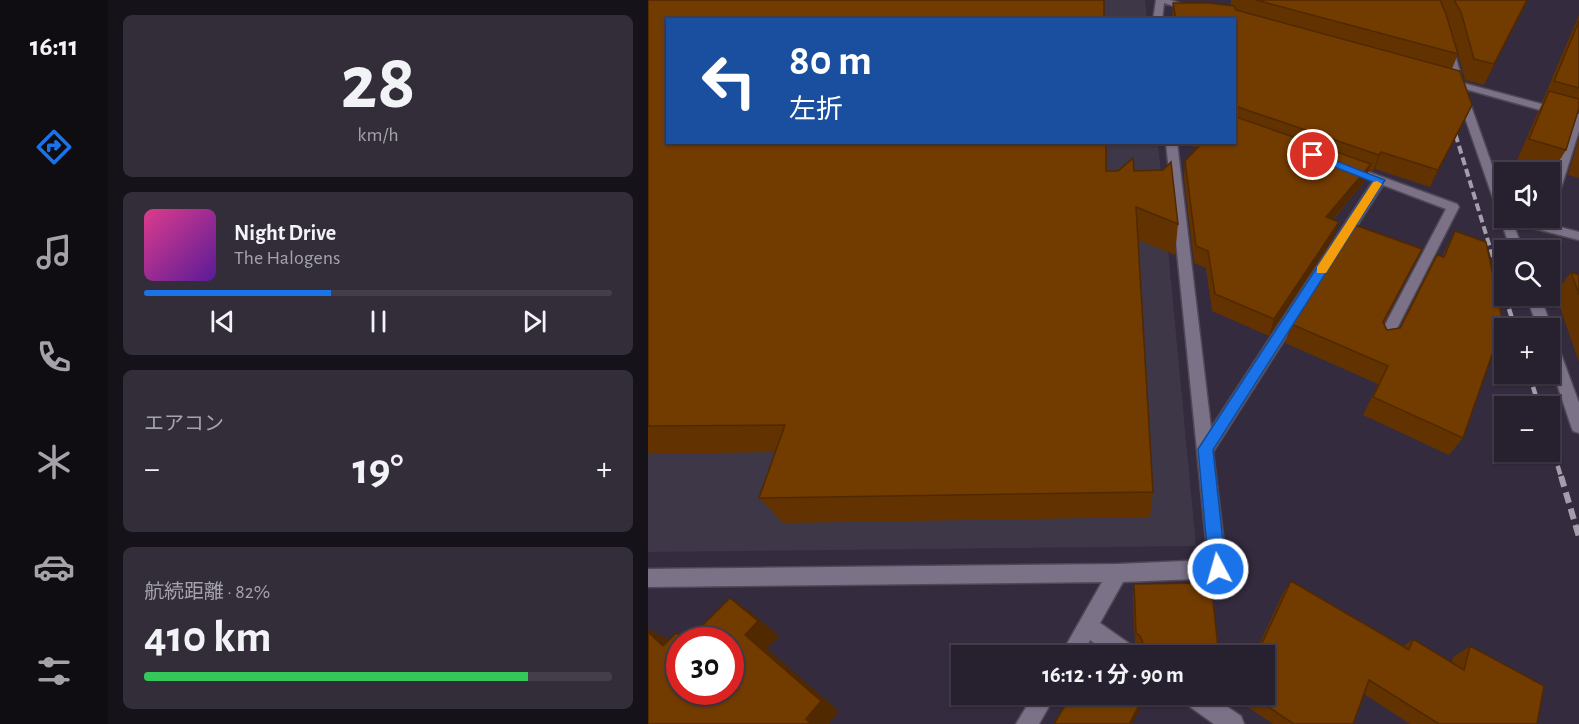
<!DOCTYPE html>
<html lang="ja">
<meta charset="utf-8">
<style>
:root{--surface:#27202e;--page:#332d3a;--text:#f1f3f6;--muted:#a4a3aa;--line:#433e4a;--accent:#1a73e8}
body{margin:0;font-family:"Alegreya Sans","Noto Sans JP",sans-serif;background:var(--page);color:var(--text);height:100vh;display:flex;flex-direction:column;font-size:22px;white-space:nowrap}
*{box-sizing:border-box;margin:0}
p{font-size:20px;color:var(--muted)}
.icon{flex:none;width:33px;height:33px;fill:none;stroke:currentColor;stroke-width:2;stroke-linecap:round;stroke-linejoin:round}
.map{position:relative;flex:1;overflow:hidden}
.drawer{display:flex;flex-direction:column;gap:15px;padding:15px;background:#151219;width:540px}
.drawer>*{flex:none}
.guide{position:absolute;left:18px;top:18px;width:570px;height:126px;border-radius:0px;box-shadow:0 2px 4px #0004,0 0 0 2px var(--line);background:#1a4fa0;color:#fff;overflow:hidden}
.controls{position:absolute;left:846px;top:162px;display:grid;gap:12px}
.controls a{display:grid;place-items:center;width:66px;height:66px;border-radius:0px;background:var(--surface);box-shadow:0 2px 4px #0004,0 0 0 2px var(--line);font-size:30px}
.speed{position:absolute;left:18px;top:627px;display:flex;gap:12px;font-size:30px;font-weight:700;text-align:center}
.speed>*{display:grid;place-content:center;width:78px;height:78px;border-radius:50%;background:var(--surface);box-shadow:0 2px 4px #0004,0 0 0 2px var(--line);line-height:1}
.speed .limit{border:9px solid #d22;background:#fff;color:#111}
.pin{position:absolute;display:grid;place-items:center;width:51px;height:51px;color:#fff;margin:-26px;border:3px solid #fff;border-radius:50%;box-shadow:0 2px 6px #0007}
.me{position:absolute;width:66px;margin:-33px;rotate:354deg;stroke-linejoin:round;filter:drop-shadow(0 0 4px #0008)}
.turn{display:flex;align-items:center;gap:21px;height:126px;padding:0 24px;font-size:27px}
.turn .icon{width:78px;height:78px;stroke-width:2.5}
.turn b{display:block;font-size:42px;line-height:51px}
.big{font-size:45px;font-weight:700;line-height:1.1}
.drawer .widget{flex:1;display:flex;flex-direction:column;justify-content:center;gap:9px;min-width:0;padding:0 21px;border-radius:9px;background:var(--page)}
.drawer .dial{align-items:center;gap:0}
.dial b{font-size:78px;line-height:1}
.song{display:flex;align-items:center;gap:18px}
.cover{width:72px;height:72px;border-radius:9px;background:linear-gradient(135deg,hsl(330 70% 55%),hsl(270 70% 35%))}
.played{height:6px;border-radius:3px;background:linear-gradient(90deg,var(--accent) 40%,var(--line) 40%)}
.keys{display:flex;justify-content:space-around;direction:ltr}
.heat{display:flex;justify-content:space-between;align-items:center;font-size:33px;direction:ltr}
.charge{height:9px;border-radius:4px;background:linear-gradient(90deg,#34c759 82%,var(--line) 0)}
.trip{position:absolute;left:303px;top:645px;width:324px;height:60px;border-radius:0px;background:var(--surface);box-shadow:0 2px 4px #0004,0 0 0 2px var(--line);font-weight:700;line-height:60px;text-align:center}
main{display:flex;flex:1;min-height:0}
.menu{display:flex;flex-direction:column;width:108px;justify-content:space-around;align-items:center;background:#100d12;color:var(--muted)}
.menu .icon{width:42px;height:42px}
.menu .selected{color:var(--accent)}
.menu b{font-size:27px;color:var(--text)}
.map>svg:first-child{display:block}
</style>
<main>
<nav class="menu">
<b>16:11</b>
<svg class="icon selected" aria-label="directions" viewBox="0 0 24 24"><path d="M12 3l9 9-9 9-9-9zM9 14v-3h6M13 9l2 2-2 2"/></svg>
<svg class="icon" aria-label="music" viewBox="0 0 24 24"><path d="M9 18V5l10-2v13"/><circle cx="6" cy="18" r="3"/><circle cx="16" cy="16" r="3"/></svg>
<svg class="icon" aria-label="phone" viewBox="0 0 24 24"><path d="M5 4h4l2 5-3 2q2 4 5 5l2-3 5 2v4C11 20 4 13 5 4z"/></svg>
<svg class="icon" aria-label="climate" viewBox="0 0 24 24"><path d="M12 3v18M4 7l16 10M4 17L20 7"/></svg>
<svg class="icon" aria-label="car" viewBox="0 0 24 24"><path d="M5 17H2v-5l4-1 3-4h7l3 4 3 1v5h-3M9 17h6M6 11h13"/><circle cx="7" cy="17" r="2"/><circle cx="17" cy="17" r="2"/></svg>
<svg class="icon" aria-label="filters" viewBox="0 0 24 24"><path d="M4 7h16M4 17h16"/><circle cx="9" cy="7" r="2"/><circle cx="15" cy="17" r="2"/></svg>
</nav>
<section class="drawer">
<div class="widget dial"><b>28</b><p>km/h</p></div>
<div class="widget">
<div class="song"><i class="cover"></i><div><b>Night Drive</b><p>The Halogens</p></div></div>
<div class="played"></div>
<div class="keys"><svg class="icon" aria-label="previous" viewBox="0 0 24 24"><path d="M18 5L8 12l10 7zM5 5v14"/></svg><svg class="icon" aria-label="pause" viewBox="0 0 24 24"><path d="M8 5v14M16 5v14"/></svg><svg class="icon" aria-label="next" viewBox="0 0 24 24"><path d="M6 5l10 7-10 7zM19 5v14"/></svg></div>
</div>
<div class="widget"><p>エアコン</p>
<div class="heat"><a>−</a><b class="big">19°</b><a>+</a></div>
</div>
<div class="widget"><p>航続距離 · 82%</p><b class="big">410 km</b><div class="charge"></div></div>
</section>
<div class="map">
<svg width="931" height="724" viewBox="0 0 931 724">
<rect width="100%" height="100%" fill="#342b3e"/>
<!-- industrial -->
<path fill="#3d3748" d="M0,0h497l2,19 -479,1v122l490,1 38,403 -548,6z"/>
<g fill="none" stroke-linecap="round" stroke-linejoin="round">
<defs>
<path id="minor" d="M508,0h14l64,20h-15l-55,-17 -2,17h-9z
M797,45l8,2 10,36 116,31v17l-23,73 -6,4v-21l22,-68 -107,-30 39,110v19h21l54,14v8l-66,-17 10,27h-12l-57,-164 -13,-5 5,-3 6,2z
M518,142h11l34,286 162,-247 -29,-11v-4h8l105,38 2,3 -71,139h-10l-2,-4 70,-133 -63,-24 -170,267 14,117 -2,6 -7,3 -95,4 -23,41 37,26 3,7h-28l-22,-16 -8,16h-22l42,-74 -454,5v-18l470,-5 90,-4z
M878,296h14l12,32 -2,4v-4h-12z
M902,337l5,2 2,4 22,60v30l-6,-2 -2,-5 -21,-63z
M386,694h22l-17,30h-23z
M531,694h29l33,22 3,8h-30l-32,-23z"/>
</defs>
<!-- minor casing -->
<use href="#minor" stroke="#504857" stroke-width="3"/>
<!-- minor -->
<use href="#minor" fill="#7c7288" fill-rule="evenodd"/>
<!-- rail-far2 -->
<path stroke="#a49dab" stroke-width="4" stroke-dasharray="8 4" stroke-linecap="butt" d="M804,123l48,157"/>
<!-- rail-far1 -->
<path stroke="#a49dab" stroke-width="4.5" stroke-dasharray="9 4.5" stroke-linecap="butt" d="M851,279l5,15
M857,296l10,32
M881,374l10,32
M902,440l11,37"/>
<!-- rail -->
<path stroke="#a49dab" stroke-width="6" stroke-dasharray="11 6" stroke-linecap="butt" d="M913,476l18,61"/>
</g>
<!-- wall -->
<path fill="#623300" d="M0,0l458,171h28l44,53 -3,31 -37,-15 15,252 -3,25 -367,6 -24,-25 16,-46 -127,2z
M583,0h297l-44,85 -19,-5 -7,-26 -6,15 20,36 -42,82 -55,-18 -2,3 -4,-2 -4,11 -32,39v19l-64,97 -57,-25 -6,-43 -12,-5 -10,-85 1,-17 13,-13 -7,-2 -1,-4h44v-122h-62l1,-17 58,3z
M931,15v97h-1l-12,38 -13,21 -36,-11 21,-48 5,-10h-1z
M931,138v40l-11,-3z
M807,231l8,207 -14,17 -86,-40 15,-31 -93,-41 6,-19 121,-56 -28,55 3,7 13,-2 42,-72z
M923,272l8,3v87l-24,-69z
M643,581l113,65 9,-7 39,23 1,-5 17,-11 67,78h-127l-46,-30 -11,30h-80l-39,-26 1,-4h29v-38h-10l28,-61z
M486,584l84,63 -4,9h-78l1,-9 -2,-2 -2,-47z"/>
<!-- shaded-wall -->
<path fill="#502900" d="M879,0h1l-44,85 10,-21z
M824,105l-8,17 -34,65 8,-17z
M733,152l-6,17 -2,3 6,-17z
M723,164l-6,17 -45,53 6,-17z
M691,222l-6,17 -64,97 5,-17z
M82,598l22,15 27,23 -12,13 72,62 -10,13h-18l-5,-5 -61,-84z
M0,629l20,10 12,11 -17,-4 -15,-14z
M28,633l14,7h-5z
M497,694h3l-16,30h-3z"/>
<!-- building -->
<path fill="#723b00" stroke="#502900" stroke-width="1.5" d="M0,0h456v20h-436v122h438v29h12l15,-13 1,13 29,-1 8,-8 7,62 -42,-17 17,285 -394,6 26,-73 -137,1z
M608,0h184l6,14 12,40z
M806,0h73l-33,64 -20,-5 -13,-47z
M525,3h37l24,3 2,4 224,61 12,34 -34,65 -57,-18 -2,3 -144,-49 1,11 135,47 -45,53 13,5 -65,97 -59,-25 -7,-43 -12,-5 -11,-85 18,-19h31v-122h-58z
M931,21v67l-25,-7z
M901,91l30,8v9l-13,42 -37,-11z
M707,225l67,24 -39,73 4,8 13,-2 37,-73 7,2 11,-26 31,11 17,81 -40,115 -90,-41 15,-31 -97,-42z
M923,272l8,3v19z
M643,581l118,69 4,-11 51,31 6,-24 74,40 -7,38h-98l-70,-44 -16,44h-59l-45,-30h15v-38h-8z
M563,583l7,64h-48l-4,9h-29v-9l7,-2 -4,-9 -4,-3 -2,-49z
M82,598l28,23 -13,14 76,66 -15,18 5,5h-163v-92l15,14 13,-13 9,7h-5v52h50v-52h-42z
M424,694h73l-16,30h-75z"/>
<!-- route -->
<path fill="#1a73e8" stroke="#114b97" stroke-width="1.5" d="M665,152l72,28 -172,270 13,119 -2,6 -6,2 -6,-2 -3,-6 -11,-120 175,-267 -64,-25 -1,-2z"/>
<!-- slow -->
<path fill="#f59e0b" d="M729,181l5,3 -56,89h-9v-6l56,-85z"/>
</svg>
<div class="controls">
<a><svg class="icon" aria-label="sound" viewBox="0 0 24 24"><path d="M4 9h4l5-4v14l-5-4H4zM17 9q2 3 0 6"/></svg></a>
<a><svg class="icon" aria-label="search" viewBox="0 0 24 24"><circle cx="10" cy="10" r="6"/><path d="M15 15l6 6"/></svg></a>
<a>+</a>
<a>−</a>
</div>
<div class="speed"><div class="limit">30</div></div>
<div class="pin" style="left:665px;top:155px;background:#d93025"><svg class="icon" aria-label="arrive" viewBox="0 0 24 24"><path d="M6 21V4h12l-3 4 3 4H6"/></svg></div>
<svg class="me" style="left:570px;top:569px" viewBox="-20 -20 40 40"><circle r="17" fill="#1a73e8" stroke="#fff" stroke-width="3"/><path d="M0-11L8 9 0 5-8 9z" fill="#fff"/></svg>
<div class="trip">16:12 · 1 分 · 90 m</div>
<div class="guide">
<div class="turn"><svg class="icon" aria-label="left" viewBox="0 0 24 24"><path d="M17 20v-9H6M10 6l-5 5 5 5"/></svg><div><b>80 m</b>左折</div></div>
</div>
</div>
</main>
